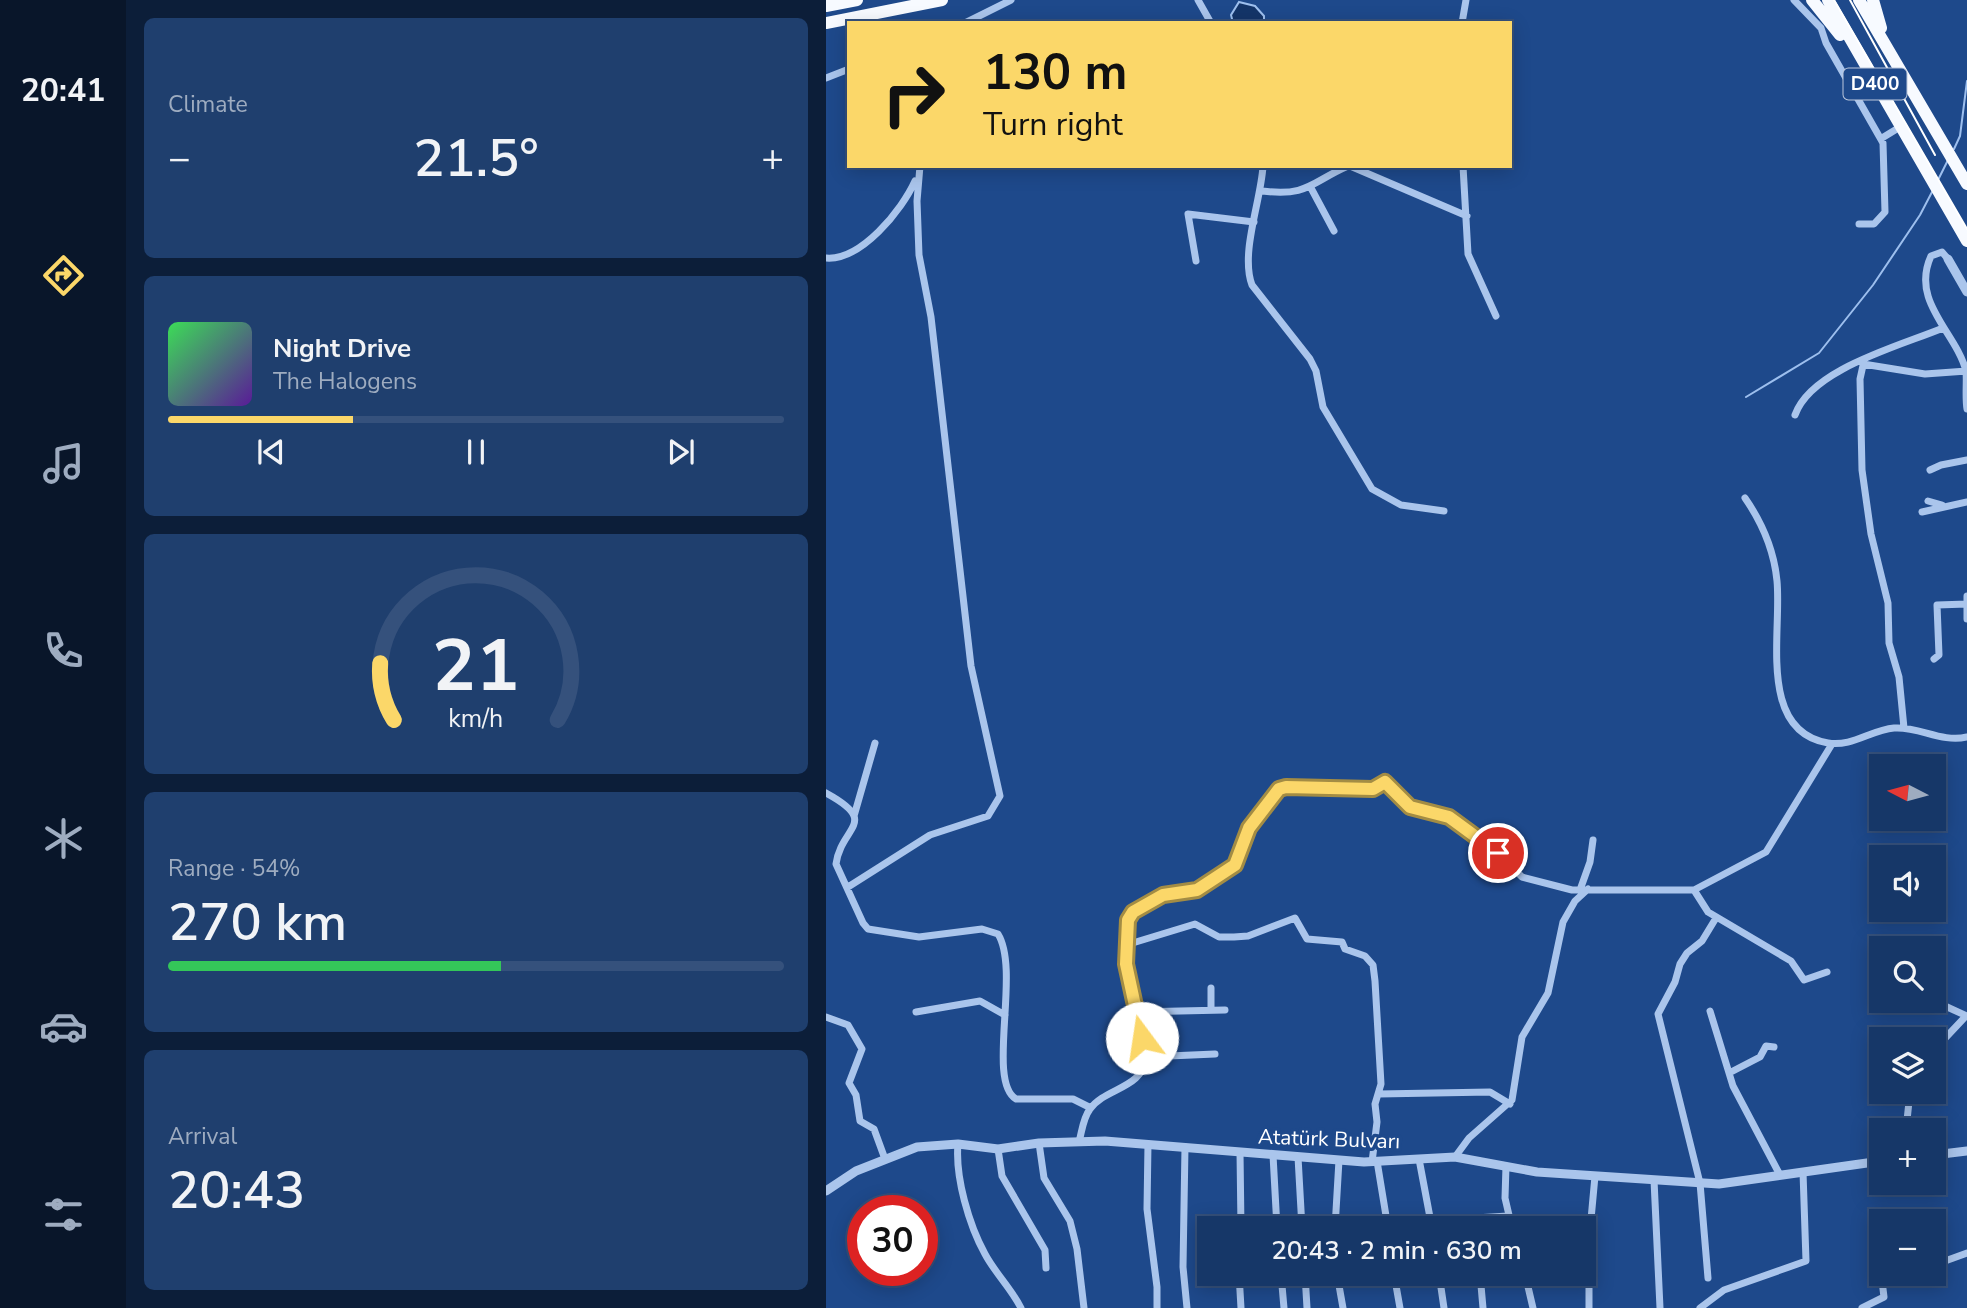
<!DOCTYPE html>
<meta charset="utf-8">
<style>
:root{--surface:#163768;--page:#1f3f6e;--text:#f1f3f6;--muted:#9eacc0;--line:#35517c;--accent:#fbd769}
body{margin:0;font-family:"Nunito Sans",sans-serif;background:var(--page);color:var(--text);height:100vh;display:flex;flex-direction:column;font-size:26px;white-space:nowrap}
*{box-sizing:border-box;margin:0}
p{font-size:23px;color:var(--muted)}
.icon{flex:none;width:38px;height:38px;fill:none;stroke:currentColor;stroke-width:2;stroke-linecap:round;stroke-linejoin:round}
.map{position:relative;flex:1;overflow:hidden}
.details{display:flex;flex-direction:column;gap:18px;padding:18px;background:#0c1e39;width:700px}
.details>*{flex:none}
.hud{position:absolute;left:21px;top:21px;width:665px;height:147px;border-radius:0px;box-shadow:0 4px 18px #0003,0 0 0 2px var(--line);background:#fbd769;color:#111;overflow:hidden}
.needle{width:46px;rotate:276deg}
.fabs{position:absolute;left:1043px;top:754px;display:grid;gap:14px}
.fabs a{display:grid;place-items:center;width:77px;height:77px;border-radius:0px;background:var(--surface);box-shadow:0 4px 18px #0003,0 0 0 2px var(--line);font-size:35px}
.speed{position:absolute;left:21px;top:1195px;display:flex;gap:14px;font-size:35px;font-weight:700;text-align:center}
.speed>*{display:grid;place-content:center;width:91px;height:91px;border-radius:50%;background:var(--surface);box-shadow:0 4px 18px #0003,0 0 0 2px var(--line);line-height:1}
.speed .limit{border:10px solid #d22;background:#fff;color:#111}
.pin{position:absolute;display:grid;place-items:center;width:60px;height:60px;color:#fff;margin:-30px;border:4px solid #fff;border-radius:50%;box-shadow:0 2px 7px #0007}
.me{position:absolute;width:77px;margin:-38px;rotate:346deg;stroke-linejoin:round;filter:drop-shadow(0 0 5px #0008)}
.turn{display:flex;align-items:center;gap:24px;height:147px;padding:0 21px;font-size:32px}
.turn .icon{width:91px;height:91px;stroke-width:2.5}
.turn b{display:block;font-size:49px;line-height:60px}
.big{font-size:52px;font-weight:600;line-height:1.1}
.details .widget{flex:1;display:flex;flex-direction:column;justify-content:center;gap:10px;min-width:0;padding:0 24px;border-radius:10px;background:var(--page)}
.details .dial{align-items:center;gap:0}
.dial svg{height:182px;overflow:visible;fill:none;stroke:var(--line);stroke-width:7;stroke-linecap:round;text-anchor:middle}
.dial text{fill:var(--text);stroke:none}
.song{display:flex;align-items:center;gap:21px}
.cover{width:84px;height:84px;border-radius:10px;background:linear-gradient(135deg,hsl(130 70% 55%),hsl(270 70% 35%))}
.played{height:7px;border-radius:4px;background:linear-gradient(90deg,var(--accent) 30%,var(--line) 30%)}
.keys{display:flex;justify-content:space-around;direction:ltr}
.heat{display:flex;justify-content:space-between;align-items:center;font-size:38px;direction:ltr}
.charge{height:10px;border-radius:5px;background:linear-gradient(90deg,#34c759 54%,var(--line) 0)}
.trip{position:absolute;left:371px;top:1216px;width:399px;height:70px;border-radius:0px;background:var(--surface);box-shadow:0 4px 18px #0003,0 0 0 2px var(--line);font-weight:600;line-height:70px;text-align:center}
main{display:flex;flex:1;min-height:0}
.tabs{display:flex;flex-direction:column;width:126px;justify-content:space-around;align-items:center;background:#09162a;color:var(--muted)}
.tabs .icon{width:49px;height:49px}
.tabs .current{color:var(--accent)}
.tabs b{font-size:32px;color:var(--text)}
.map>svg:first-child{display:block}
</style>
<main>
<nav class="tabs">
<b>20:41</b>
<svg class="icon current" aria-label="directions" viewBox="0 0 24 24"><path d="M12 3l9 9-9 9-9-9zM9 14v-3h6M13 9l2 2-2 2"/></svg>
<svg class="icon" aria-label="music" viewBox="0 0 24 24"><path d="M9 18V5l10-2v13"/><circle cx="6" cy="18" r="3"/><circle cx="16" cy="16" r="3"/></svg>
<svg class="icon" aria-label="phone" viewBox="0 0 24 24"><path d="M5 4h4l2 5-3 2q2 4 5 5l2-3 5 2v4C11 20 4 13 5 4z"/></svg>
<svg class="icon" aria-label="climate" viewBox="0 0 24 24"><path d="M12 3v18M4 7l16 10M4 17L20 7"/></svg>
<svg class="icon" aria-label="car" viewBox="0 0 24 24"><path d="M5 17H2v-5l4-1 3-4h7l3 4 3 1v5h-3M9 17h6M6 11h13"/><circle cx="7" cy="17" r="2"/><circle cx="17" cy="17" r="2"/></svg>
<svg class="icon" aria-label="filters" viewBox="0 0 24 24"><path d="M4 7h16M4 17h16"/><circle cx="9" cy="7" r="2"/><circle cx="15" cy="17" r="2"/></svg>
</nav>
<section class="details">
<div class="widget"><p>Climate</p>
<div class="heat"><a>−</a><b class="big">21.5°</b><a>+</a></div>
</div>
<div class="widget">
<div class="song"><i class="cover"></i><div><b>Night Drive</b><p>The Halogens</p></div></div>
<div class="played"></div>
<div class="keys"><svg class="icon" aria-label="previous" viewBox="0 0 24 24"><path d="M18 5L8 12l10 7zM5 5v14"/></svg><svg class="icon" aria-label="pause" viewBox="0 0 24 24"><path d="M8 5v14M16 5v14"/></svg><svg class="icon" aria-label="next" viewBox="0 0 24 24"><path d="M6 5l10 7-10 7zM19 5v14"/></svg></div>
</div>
<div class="widget dial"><svg viewBox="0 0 100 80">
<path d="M14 69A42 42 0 1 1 86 69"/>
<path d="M14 69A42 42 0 0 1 8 44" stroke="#fbd769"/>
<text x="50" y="56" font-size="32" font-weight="700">21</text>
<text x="50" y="72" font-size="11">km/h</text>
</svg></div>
<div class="widget"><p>Range · 54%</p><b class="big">270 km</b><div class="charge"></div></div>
<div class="widget"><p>Arrival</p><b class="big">20:43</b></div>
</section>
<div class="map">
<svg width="1141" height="1308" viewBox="0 0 1141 1308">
<rect width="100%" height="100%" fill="#1e498b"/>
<!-- water -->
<path fill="#143569" stroke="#9dbfee" stroke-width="2" d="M413,2l16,4 9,10v7h-31l-2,-8z"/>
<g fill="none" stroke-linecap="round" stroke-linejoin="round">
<!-- stream -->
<path stroke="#9dbfee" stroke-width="2" d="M1128,149l6,-13 7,-55
M1112,180l10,-20
M920,397l73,-44 54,-68 47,-70 12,-23"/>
<!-- minor -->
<path stroke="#aac5ec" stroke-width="7" d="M372,0l13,23
M968,0l27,28 5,15 57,100 2,69 -11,12h-15
M139,23l46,-23
M636,23l4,-23
M0,78l23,-9
M1056,138l18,-11
M437,166c-2,35 -23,87 -11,119l58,74 6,12 7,36 49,82 29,16 43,6
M524,166l117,50
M637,166l5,88 28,62
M485,188l23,43
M436,191c46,6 49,-9 86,-25
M0,258c35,3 76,-48 89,-77
M1122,259l-6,-7 -11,4c-21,46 25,76 35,115 1,11 -1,26 1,38
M370,261l-8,-47 66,8
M1038,361l-4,18 2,91 9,64 17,69 1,40 10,34 5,51
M1037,364l62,10 42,-3
M969,415c16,-46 105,-69 148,-87
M1104,470l11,-5 26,-5
M919,498c18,26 29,52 32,83 5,51 -20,150 51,162 24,4 43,-13 66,-15 25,-2 47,15 73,9
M1102,501l14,4
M1096,512l45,-10
M1141,596v23
M1108,659l5,-4 -2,-50 30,-1
M0,793c55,30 15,33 10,71l27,59 5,6 51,8 63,-8 16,5c23,37 -12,147 18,165h57l18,9
M28,816l21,-73
M22,887l82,-52 58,-19 12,-20 -29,-130 -40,-349 -12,-62 -2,-54 3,-35
M754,890l10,-28 3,-22
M868,890l14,22 83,49 13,19 23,-8
M300,945l69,-21 24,13h15l14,-1 47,-18 12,21 35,3 3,7 20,7 8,9 2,16 6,103 -6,20 2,18 -5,40
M1108,1001l33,15
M385,1010v-22
M884,1011l23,75 47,89
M90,1012l64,-11 25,14
M309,1012l90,-2
M0,1017l22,8 14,24 -13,34 7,12 4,26 14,8 11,30
M1108,1050l32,-34
M320,1057l69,-3
M905,1072l29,-15 6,-11 8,1
M553,1094l111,-2 20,12
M1080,1130l4,-38
M253,1142c3,-11 4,-24 11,-33 16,-22 53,-20 56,-52l-20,-93 2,-44 5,-8 30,-17 34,-5 38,-25 14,-37 30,-39 7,-2 87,2 13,-7 24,25 39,10 42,29 31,31 50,13h122l72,-38 66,-108
M213,1143l5,35 26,43 7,28 7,59
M132,1144c-3,33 11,81 27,110 10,19 26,34 36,54
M322,1144l-1,65 10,78v21
M359,1147l-2,120 4,41
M172,1149l4,27 43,74 1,18
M414,1152l1,76
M447,1155l4,73
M472,1157l4,71
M629,1157l14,-19 43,-38 10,-63 26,-44 15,-71 12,-21 13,-12
M593,1159l13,69
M551,1161l11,67
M680,1166l-1,32 7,30
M828,1180l6,128
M509,1228l4,-68
M650,1228l-1,-10 33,-2
M1108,1265l33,-12
M413,1274l2,34
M455,1274l3,34
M479,1274l2,34
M511,1274l6,34
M568,1274l6,34
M613,1274l5,34
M654,1274l3,34
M699,1274l8,34
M882,1278l-8,-95 -42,-169 17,-32 5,-18 7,-11 15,-12 14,-23
M763,1308v-67l6,-65
M874,1308l24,-18 82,-29 -3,-89
M1036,1308l22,-11 -2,-16 24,-7"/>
<!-- tertiary -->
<path stroke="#aac5ec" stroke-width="9" d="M1122,259l19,33
M1108,1155l33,-4
M0,1191l30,-20 61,-24 41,-3 40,5 41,-6 66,-2 259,21 91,-5 82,15 182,12 162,-23"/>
<!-- trunk -->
<path stroke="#f7faff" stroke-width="12" d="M986,0l28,35
M1002,0l139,241
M1033,0l108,184
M1047,0l8,28
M0,6l31,-6
M0,23l116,-23"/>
<!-- tram -->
<path stroke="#fff" stroke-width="2" d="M1008,0l133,229
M1024,0l85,155"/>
</g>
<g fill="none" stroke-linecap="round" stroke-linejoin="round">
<defs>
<path id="route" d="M316,1038l-16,-74 2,-44 5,-8 30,-17 34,-5 38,-25 14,-37 30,-39 7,-2 87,2 12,-7 25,25 39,10 49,36"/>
</defs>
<!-- route casing -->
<use href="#route" stroke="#a38c44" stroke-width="18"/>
<!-- route -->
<use href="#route" stroke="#fbd769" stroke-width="12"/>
</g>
<g text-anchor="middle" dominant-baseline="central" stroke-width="7" stroke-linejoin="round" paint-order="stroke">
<!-- shield labels -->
<rect fill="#1e498b" stroke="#bcc8dc" stroke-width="2" x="1017.5" y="68.5" width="63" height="31" rx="5"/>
<g font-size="19" font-weight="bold" fill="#fff">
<text x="1049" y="84">D400</text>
</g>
<!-- street labels -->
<g font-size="21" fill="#fff" stroke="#1e498b">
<text transform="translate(503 1139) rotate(2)">Atatürk Bulvarı</text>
</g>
</g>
</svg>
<div class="fabs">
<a><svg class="needle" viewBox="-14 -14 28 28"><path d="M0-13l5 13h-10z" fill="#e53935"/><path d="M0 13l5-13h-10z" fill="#9eacc0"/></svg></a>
<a><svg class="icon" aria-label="sound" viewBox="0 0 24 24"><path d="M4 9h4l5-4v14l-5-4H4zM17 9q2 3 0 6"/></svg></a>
<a><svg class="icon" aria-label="search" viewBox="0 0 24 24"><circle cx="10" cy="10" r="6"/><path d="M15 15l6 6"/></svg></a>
<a><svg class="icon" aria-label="layers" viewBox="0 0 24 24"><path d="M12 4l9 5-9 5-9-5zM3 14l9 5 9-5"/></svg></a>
<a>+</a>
<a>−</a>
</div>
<div class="speed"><div class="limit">30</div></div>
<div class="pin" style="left:672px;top:853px;background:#d93025"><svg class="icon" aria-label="arrive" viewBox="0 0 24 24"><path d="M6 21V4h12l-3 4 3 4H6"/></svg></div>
<svg class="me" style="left:316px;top:1038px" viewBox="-20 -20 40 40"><circle r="19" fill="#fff"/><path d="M0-13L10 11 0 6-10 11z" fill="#fbd769"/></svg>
<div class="trip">20:43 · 2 min · 630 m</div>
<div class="hud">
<div class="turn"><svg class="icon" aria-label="right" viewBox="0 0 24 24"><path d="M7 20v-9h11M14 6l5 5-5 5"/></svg><div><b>130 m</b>Turn right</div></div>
</div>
</div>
</main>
